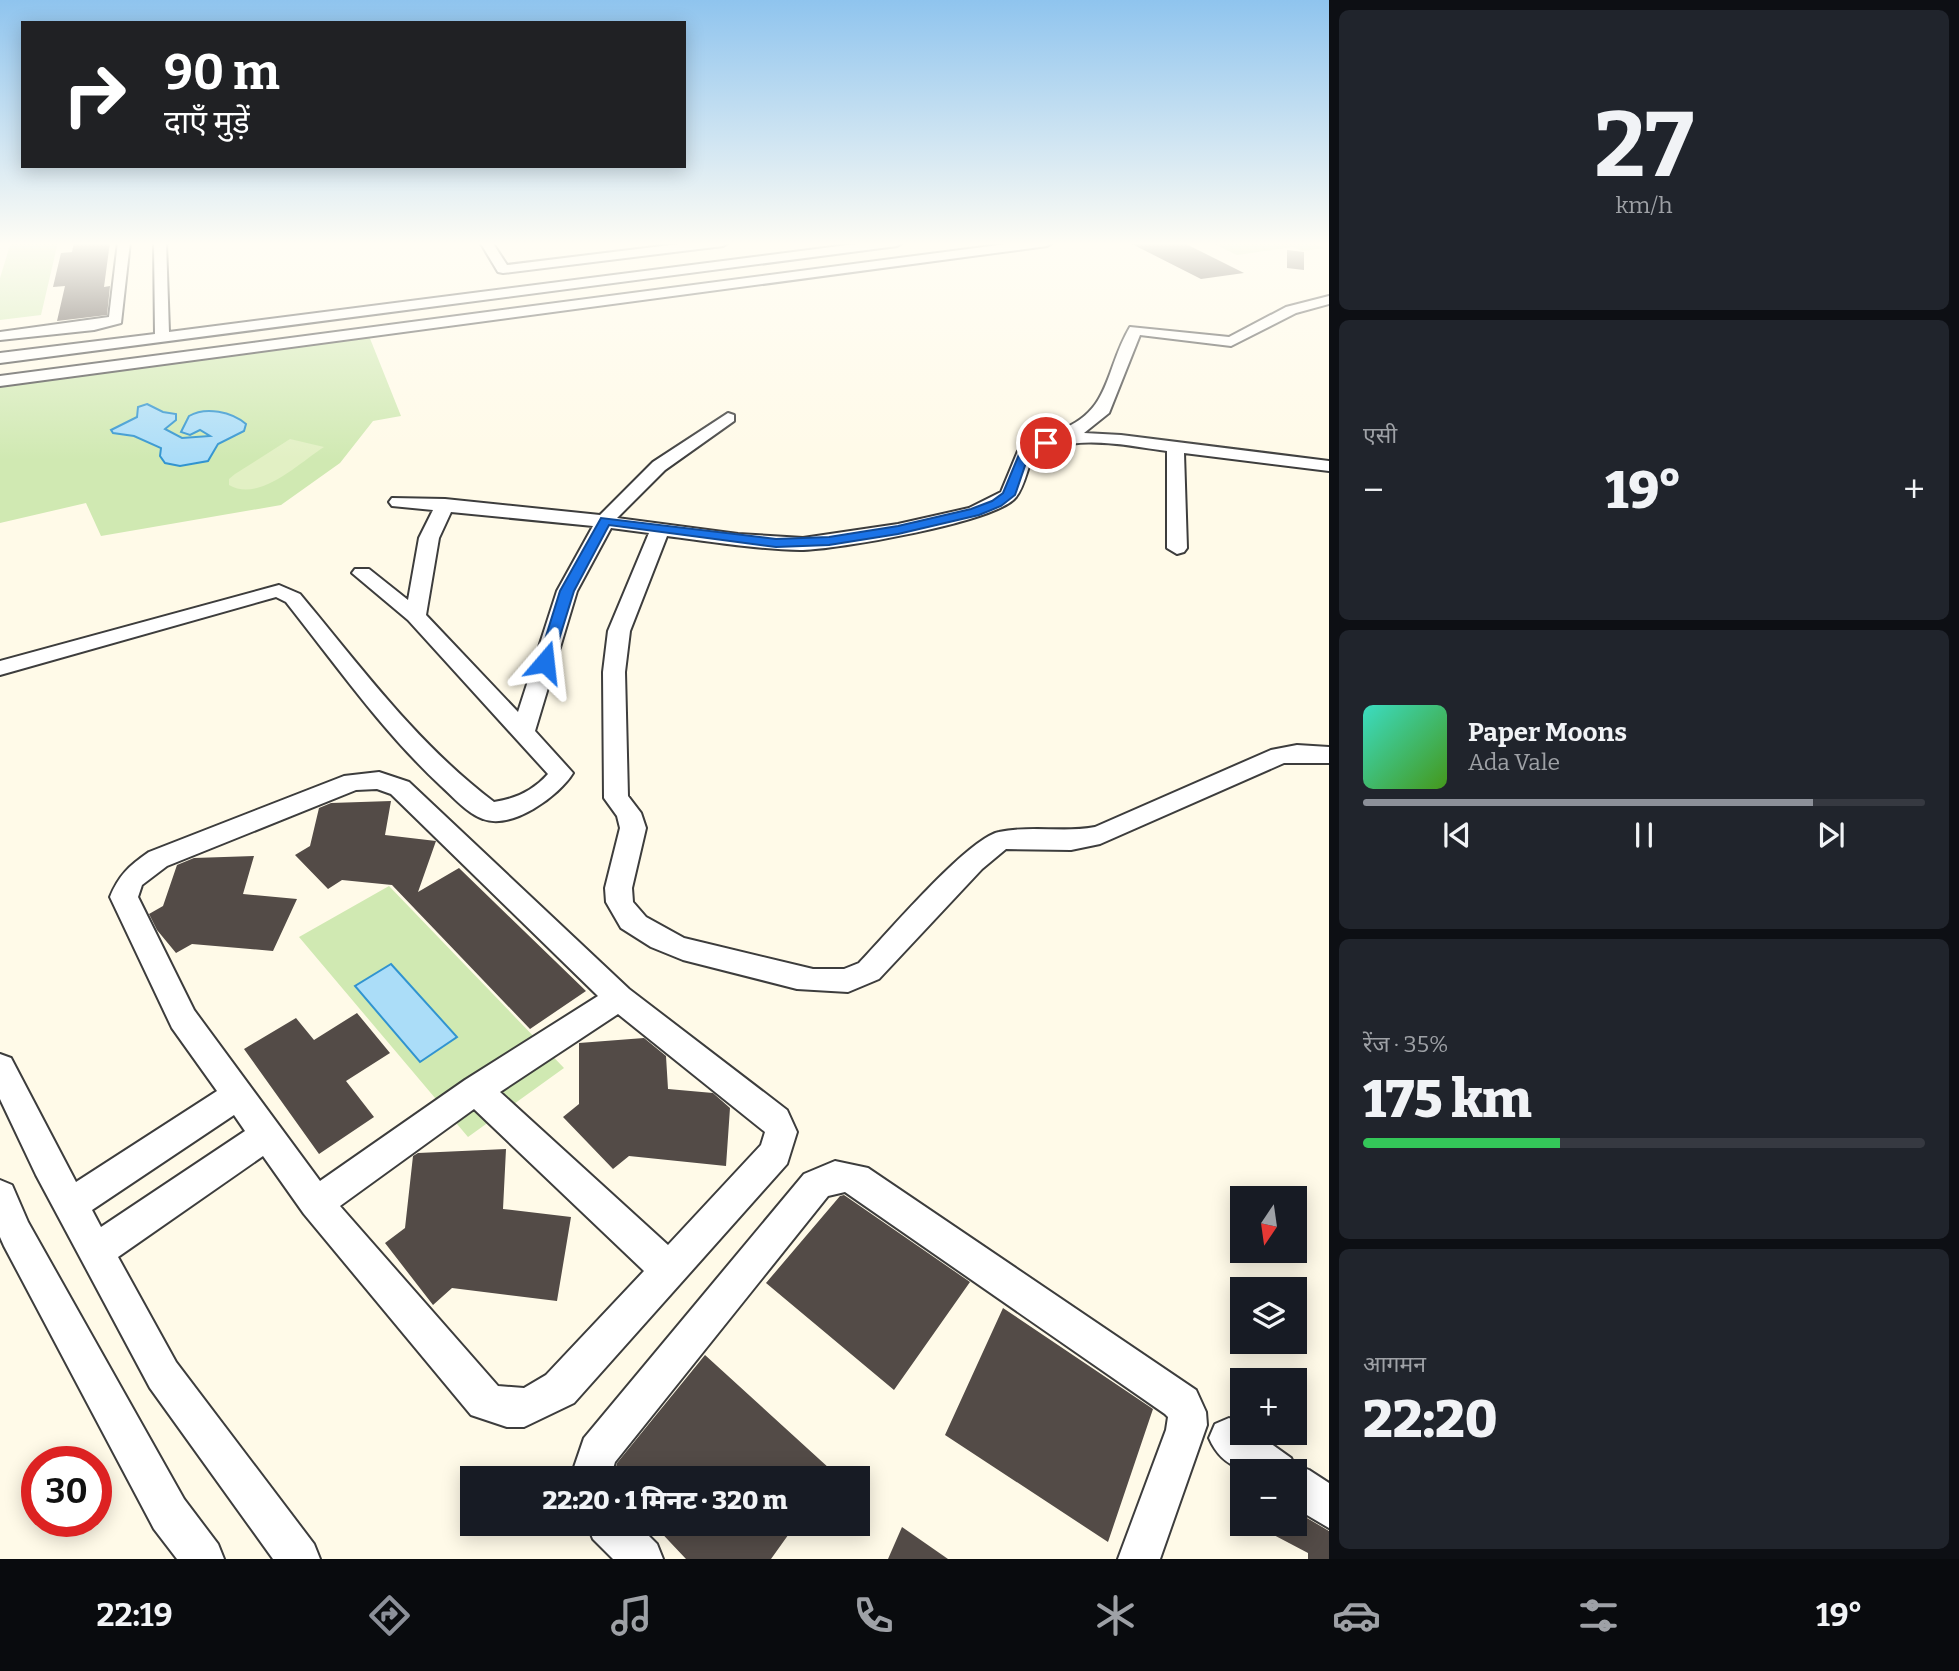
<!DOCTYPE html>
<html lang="hi">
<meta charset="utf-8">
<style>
:root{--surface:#171b24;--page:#20242c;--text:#f1f3f6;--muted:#9ea1a6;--line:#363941;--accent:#8c9099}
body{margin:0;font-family:Bitter,"Noto Sans Devanagari",serif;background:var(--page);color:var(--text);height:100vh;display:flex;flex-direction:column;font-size:26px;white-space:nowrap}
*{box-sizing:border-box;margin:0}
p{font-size:23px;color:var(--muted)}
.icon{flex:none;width:38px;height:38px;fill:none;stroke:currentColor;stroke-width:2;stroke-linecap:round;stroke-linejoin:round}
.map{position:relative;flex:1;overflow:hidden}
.sheet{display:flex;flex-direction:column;gap:10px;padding:10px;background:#0d0f14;width:630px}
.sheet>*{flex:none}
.top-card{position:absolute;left:21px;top:21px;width:665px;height:147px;border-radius:0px;box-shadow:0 4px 18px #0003;background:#202124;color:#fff;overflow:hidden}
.needle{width:46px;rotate:193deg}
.tools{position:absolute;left:1230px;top:1186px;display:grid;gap:14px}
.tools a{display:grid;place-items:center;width:77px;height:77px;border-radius:0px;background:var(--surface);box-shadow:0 4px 18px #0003;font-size:35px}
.speed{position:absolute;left:21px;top:1446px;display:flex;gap:14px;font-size:35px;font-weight:700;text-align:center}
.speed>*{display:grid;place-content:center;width:91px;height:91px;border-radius:50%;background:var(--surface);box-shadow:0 4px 18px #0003;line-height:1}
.speed .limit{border:10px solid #d22;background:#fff;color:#111}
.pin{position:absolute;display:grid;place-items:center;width:60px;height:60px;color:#fff;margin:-30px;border:4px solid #fff;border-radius:50%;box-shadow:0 2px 7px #0007}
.me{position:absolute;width:77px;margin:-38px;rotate:17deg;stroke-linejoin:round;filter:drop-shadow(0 0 5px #0008)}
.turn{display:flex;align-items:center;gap:24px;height:147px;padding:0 28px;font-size:32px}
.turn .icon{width:91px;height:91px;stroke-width:2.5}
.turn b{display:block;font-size:49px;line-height:60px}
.big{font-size:52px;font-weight:800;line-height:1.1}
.sheet .tile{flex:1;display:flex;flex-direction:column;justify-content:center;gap:10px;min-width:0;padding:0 24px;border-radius:10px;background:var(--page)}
.sheet .dial{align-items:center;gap:0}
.dial b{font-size:91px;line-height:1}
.song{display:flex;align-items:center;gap:21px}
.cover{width:84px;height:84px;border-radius:10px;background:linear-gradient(135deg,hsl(170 70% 55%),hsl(100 70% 35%))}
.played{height:7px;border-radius:4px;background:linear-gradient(90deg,var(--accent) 80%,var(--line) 80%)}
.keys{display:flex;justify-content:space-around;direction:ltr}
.heat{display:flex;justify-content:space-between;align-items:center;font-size:38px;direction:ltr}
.charge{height:10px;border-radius:5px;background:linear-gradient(90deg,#34c759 35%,var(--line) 0)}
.trip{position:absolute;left:460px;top:1466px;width:410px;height:70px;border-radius:0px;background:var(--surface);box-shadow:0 4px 18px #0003;font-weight:800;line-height:70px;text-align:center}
.menu{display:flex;height:112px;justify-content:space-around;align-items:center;background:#090b0e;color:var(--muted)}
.menu .icon{width:49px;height:49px}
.menu .current{color:var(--accent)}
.menu b{font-size:32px;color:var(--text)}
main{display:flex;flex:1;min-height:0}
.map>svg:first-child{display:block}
</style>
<main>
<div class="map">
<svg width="1329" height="1559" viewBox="0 0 1329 1559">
<rect width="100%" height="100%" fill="#fffae8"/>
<!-- green -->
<path fill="#d0e9b2" d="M11,242h47l-17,73 -41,5v-42z
M1229,242h82l13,6 -22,3 -9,-4 -56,8 -23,-11z
M369,336l32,80 -28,5 -33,42 -59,42 -180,31 -15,-33 -86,20v-136z
M389,886l175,182 -96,69 -169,-200z"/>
<!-- pitch -->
<path fill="#e2f0c4" d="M290,439l34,8c-25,16 -65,56 -95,38v-6l6,-5z"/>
<!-- water -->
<path fill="#abddf8" stroke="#3194d0" stroke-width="2" d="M147,404l16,8 13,2v6l-11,9 17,9 28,-2 -10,-6 -10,5 -9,-3 8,-16c17,-10 43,-4 57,8l-2,7 -26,13 -10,17 -28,5 -15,-3 -5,-7 1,-8 -27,-12 -21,-3 -2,-3 26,-13 1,-10z
M391,964l66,73 -37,25 -65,-76z"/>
<!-- building -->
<path fill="#534b47" d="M74,242h36l-6,45 6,-1 -3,29 -50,6 8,-35 -12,1 8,-34 11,-1z
M1128,242l56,1 60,30 -43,6z
M1287,250l17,2v18l-17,-2z
M391,801l-6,34 51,6 -18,51 41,-24 127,123 -56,38 -138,-144 -50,-5 -14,9 -33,-34 15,-9 9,-38 12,-5z
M254,856l-11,38 54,5 -24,52 -81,-7 -16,9 -19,-23 -8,-16 14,-8 14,-41 17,-7z
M357,1013l33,40 -44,28 28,36 -55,37 -75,-105 52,-31 18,22z
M644,1038l22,18 2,33 45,4 17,15 -4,58 -97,-10 -16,13 -50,-52 16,-13v-61z
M506,1149l-3,60 68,8 -14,84 -105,-13 -19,17 -48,-62 20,-15 8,-72 5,-3z
M844,1195l126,87 -76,108 -128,-107 74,-87z
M1003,1308l150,101 -45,133 -163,-107z
M705,1355l136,124h-228l4,-16z
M1295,1511l34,20v28h-21v-6l-55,-29h42z
M653,1524h143l-25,35h-85z
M902,1527l46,32h-60z"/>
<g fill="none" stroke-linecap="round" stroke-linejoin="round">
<defs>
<path id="minor" d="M118,242h12l-9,81 -27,7 -94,10v-8l109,-15z
M154,242h12l3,90 702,-90h32l-6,4 -897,117v-10l155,-19z
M480,242h12l15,23 188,-23h34l-6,4 -220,27 -5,-1z
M1021,242h32l-6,4 -1047,140v-10z
M1329,296v8l-33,9 -65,33 -91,-11 -31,78 -25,20 37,2 208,26v10l-145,-18 3,95 -3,4 -7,2 -10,-6v-97c-43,-6 -97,-19 -135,7 -5,12 -8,29 -16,39 -18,25 -181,53 -216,53 -44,-1 -89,-8 -133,-14l-37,95 -5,41 3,124 13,17 5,15 -14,60 1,14 13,15 38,21 129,31h31l15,-6c26,-27 109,-125 140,-131 32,-7 64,1 96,-5l176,-77 26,-5 32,2v16h-45l-184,81 -29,6 -65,-1 -24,20 -103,110 -31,13 -51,-3 -114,-29 -32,-13 -30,-19 -15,-26 -1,-14 15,-60 -3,-12 -13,-18 -1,-126 5,-41 41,-98 -38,-5 -34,63 -42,140 38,42c-14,23 -61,57 -90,46 -15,-5 -30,-22 -42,-33 -59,-55 -105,-121 -155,-184l-10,-5 -276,78v-14l279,-76 21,9c61,73 117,150 194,208 21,-3 39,-11 54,-28l-140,-154 -56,-47 3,-4h14l39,31 11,-62 14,-28 -41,-4 -3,-4 3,-4 53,1 155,16 53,-53 75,-49 6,2v6l-69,49 -48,48 121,16 65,4 95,-14 71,-16 32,-16 17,-41 38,-15 2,-5c54,-20 46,-60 72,-104l99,10 57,-30zM451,512l142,14 -36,65 -39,121 -92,-97 13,-77z
M379,772l30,10 220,207 158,121 10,22 -10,32 -213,239 -50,24h-17l-36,-12 -167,-201 -41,-58 -145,101 58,105 138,182 6,15h-47l-123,-171 -114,-213 -36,-76v-45l11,4 65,124 141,-91 -45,-63 -62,-131c9,-22 19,-31 39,-45l195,-76zM377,789l14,5 207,202 -133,84 -145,101 -126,-171 -56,-113 4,-12 25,-19 189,-76zM618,1014l147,118 -4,13 -93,100 -168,-153zM474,1109l170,162 -98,104 -22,13 -26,-2 -158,-180zM234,1115l11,16 -144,96 -9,-17z
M835,1161l33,7 328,222 10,22 1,13 -47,134h-42l48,-129 2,-13 -3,-3 -320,-222 -17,4 -213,266 -5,17h-40l14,-41 220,-264z
M0,1180l12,5 16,37 156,277 34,45 6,15h-47l-23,-30 -150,-283 -4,-9z
M1229,1418l13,6v9h14l35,25 3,6 15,6 20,13v45l-34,-20v-36c-36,0 -69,5 -86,-34l6,-14z
M587,1524h50l20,20 6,15h-50l-20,-20z"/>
</defs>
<!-- minor casing -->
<use href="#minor" stroke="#3d3d3d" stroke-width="4"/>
<!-- minor -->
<use href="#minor" fill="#fff" fill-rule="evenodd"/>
</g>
<!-- sky -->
<linearGradient id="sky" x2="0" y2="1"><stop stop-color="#8fc4ee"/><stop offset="0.53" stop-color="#fffdf5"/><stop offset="1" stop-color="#fffdf5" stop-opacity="0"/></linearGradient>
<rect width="1329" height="460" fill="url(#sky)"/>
<!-- route -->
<path fill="#1a73e8" stroke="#114b97" stroke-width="2" d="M1046,439l5,4 -23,14 -13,38 -14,11 -22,9 -81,19 -69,11 -53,2 -167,-22 -35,66 -22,71 -7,4 -7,-4 22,-71 41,-73 175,21 53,-2 69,-11 73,-17 21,-8 11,-8 17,-41z"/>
</svg>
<div class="tools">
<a><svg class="needle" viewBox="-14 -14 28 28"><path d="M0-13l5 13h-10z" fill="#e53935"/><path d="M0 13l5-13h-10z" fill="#9ea1a6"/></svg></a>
<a><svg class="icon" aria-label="layers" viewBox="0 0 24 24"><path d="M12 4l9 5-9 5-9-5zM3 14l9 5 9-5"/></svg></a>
<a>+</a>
<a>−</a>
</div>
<div class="speed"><div class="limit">30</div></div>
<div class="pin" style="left:1046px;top:443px;background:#d93025"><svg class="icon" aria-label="arrive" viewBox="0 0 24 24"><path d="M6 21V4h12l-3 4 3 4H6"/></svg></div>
<svg class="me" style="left:545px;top:662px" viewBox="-20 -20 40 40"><path d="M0-17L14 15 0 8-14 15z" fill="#1a73e8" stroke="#fff" stroke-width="4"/></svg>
<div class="trip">22:20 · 1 मिनट · 320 m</div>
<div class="top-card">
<div class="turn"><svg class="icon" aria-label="right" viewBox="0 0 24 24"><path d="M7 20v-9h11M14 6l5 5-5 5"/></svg><div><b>90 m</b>दाएँ मुड़ें</div></div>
</div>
</div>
<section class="sheet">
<div class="tile dial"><b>27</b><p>km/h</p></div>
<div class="tile"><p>एसी</p>
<div class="heat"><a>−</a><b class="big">19°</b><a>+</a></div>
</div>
<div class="tile">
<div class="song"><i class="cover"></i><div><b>Paper Moons</b><p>Ada Vale</p></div></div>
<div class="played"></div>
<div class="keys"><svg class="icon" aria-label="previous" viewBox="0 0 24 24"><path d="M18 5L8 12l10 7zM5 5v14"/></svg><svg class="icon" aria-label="pause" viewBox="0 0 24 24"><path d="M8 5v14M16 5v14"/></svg><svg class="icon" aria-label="next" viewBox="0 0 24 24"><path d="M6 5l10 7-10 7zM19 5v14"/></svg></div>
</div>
<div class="tile"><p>रेंज · 35%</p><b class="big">175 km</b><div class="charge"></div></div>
<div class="tile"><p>आगमन</p><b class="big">22:20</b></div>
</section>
</main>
<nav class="menu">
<b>22:19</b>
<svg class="icon current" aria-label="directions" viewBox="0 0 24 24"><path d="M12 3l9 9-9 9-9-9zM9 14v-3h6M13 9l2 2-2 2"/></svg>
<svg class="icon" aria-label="music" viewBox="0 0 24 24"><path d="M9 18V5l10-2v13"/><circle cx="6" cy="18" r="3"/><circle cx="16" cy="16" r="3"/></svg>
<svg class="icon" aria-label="phone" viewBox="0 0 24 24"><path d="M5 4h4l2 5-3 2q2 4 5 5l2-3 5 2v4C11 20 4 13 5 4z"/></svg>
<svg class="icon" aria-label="climate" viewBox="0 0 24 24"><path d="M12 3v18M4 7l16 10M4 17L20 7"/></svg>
<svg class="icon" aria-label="car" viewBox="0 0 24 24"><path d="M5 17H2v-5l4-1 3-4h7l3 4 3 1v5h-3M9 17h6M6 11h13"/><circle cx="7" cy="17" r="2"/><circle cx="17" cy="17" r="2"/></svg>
<svg class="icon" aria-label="filters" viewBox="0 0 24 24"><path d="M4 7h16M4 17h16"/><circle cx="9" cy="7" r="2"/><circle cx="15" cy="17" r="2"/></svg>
<b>19°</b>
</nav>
